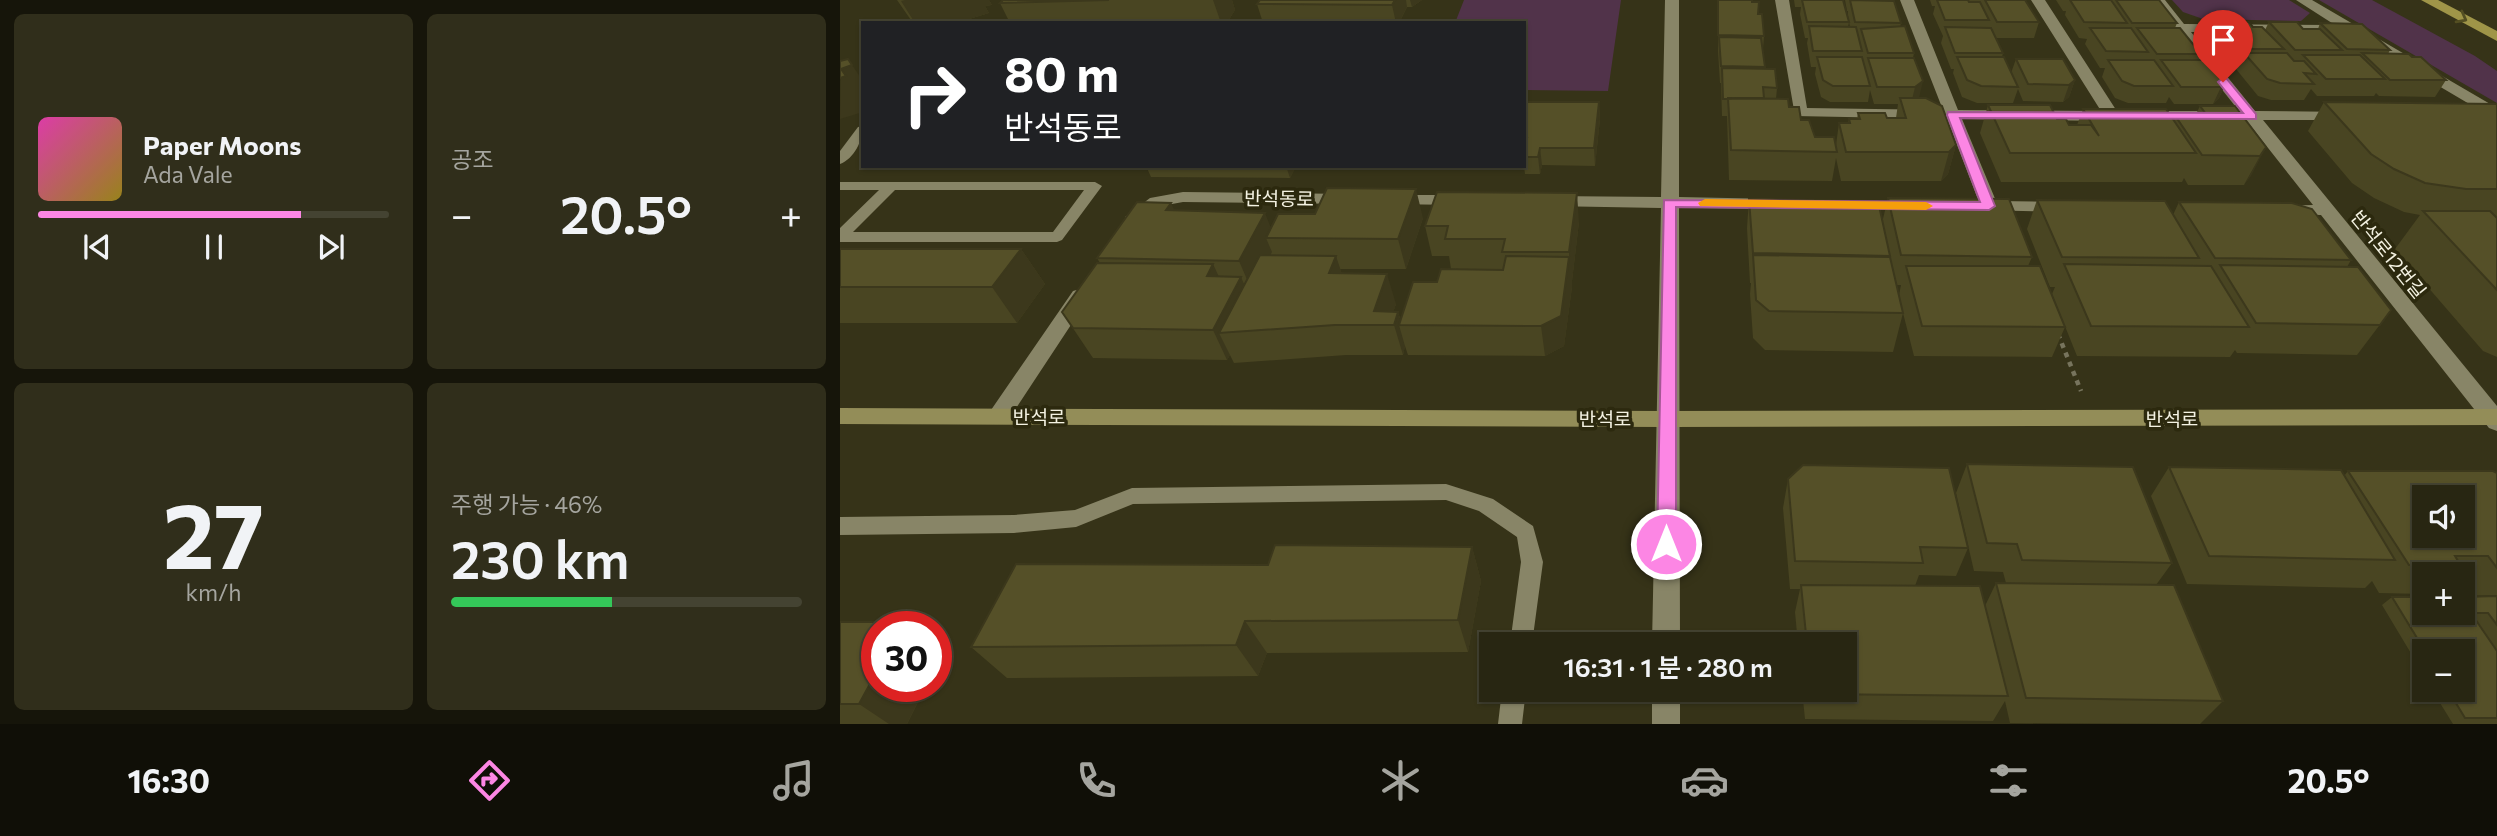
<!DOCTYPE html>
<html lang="ko">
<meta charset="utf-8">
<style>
:root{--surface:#282612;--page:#302e1b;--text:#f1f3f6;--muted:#a5a59f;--line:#444332;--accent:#fc86e4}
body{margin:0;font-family:Commissioner,"Noto Sans KR",sans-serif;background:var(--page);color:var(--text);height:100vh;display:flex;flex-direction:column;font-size:26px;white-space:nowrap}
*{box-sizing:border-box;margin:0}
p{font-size:23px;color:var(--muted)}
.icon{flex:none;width:38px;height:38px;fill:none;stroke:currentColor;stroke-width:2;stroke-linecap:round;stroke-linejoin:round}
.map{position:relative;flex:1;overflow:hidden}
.side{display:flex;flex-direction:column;gap:14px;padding:14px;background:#16150a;width:840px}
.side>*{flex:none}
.top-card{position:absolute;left:21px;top:21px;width:665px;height:147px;border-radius:0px;box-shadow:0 2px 5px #0004,0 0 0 2px var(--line);background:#202124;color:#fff;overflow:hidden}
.controls{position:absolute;left:1572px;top:485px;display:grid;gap:14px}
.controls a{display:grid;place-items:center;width:63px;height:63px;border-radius:0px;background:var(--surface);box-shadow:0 2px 5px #0004,0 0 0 2px var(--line);font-size:35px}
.speed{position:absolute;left:21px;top:611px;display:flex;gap:14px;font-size:35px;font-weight:700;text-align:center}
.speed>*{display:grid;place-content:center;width:91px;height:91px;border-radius:50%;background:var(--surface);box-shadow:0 2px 5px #0004,0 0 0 2px var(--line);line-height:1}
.speed .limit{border:10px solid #d22;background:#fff;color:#111}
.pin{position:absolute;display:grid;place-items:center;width:60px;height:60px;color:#fff;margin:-72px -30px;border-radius:50% 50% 50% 0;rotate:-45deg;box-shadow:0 0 7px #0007}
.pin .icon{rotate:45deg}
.me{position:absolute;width:77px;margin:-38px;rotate:0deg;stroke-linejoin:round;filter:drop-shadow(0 0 5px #0008)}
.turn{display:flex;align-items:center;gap:24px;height:147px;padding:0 28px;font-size:32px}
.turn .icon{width:91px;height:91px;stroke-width:2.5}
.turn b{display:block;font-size:49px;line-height:60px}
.big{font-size:52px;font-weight:600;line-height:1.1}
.side .tile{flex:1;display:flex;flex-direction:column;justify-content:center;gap:10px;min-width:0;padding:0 24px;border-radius:10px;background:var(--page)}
.side .dial{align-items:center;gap:0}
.dial b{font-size:91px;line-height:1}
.song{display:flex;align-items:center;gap:21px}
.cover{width:84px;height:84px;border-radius:10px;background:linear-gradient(135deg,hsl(320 70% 55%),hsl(50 70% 35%))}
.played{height:7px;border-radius:4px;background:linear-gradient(90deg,var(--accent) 75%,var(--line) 75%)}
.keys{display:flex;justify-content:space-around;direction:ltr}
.heat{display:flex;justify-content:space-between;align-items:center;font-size:38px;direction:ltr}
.charge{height:10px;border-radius:5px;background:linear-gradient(90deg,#34c759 46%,var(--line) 0)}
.side .tiles{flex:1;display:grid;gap:14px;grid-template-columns:repeat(2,1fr)}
.trip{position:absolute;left:639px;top:632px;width:378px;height:70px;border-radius:0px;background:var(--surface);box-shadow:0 2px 5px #0004,0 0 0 2px var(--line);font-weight:600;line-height:70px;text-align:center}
.menu{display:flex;height:112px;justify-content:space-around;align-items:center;background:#100f07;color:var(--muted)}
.menu .icon{width:49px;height:49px}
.menu .on{color:var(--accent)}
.menu b{font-size:32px;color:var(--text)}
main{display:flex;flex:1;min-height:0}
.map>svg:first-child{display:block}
</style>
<main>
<section class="side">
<div class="tiles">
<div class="tile">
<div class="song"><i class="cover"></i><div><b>Paper Moons</b><p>Ada Vale</p></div></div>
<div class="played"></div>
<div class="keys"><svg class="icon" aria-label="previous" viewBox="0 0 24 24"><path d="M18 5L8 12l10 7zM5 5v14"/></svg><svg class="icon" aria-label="pause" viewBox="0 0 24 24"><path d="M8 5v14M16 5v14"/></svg><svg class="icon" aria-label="next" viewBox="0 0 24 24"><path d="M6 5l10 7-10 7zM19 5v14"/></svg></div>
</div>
<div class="tile"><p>공조</p>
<div class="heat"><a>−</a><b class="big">20.5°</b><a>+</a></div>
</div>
<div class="tile dial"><b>27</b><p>km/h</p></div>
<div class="tile"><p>주행 가능 · 46%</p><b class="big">230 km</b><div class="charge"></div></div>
</div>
</section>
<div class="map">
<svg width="1657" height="724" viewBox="0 0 1657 724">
<rect width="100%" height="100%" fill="#363318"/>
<!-- green -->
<path fill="#51334a" d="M624,0h157l-13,91 -84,-1v-67h-69z
M1332,0h117l21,13 -9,8 -98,-2 -20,-7z
M1479,0h53l103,56 22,15v32z"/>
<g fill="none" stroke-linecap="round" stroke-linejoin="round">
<!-- path -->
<path stroke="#77745d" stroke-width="4.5" stroke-dasharray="5 5" stroke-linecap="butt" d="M1218,334l23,57"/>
<!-- lane -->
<path fill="#888567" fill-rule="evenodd" d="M23,126c0,14 -9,33 -23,38v-13l18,-24z
M0,182h255l7,4 -40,54 -5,2h-217v-14l39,-38h-39zM55,190h189l-31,42h-200z
M606,484l47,15 40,27 10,36 -11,82h-22l11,-82 -4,-25 -38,-26 -33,-11 -313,4 -57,23 -62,6 -174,2v-18l174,-2 61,-5 57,-22z
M662,690h24l-4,34h-24z"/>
<!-- street -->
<path fill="#888567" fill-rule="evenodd" d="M825,0h14v197l97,2 9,5 -9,5 -97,-1 1,436h-28l9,-436 -112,-2 -9,-5 9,-5 112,1z
M935,0h14l18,108 136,2 -43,-110h14l44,110 143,1 -70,-111h14l75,116 -8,5 -150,-2 34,82 66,1 9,5 -9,5 -85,-2 -3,-4 5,-4 -32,-83 -152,-3z
M1311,0h14l19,24 151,1 -39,-25h16l185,108v8l-9,-1 -139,-82 -158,-1 64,79 95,1 2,3 -2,3 -6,2h-81l234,286v25l-8,-3 -168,-213 -43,-1 -3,-4 3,-4 35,-1 -67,-85 -110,-1 -2,-3 2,-3 6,-2h97z
M343,192l166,2 9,5 -9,5 -166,-2 -22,4 -21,15h-12l-3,-4 25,-19z
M551,195h70l9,5 -9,5 -76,-1 -3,-4z
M240,289l7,2 3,5 -83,126 -8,2 -8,-2 -3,-6 3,-6 82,-119z
M812,690h28v34h-28z"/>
<!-- secondary -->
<path fill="#938d58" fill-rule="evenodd" d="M0,408l826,3 831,-2v16l-831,2 -826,-3z"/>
<!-- primary -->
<path fill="#9f9548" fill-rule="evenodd" d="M1581,0h17l59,31v10z"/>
</g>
<!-- wall -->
<path fill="#494522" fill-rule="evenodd" d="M57,0h92l3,5 -7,1 4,7 -33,10h-43z
M163,0h229l3,10 -8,13h-217l-10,-20z
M420,0h162l-10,7h-5l-8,16h-136l-6,-19z
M878,0l34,2 6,12 6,22 -1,13 2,20 12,19 -1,11 13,8 26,30 21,8 3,-22h9l1,-4h8l1,-6 29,5h9l2,-14h-24l-4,-14 -2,12h-38l-9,-5 -6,-23 1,-7h-5l-4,-24 1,-5h-3l-5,-24 1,-7h-6l-1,-7h49l6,22 -1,5h2l-2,-11v-5h-1l-2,-11h46l10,23 -1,4 14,26 -1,5 6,40 37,47 -8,29 -7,7h-100l-5,-23 -4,23 -103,-1 -2,-64h-5l-1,-33h-1l-2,-32z
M1090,0h95l14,22 -5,16h-38l7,15 -1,4 9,16 5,-14 59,21 -6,17 -6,5 -40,-1 -5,-12 -5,14h-36l-15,-6 -9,-24 1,-4h-3l-10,-26 2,-7 -10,-22 2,-8h-3z
M1216,0h97l24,23 -2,5 26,26 -2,6 28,21 -8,17 -6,6h-39l-5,-7 -3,6h-38l-13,-5 -13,-21 3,-9h-5l-15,-24 2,-5 -8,-1 -14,-23 1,-4h-3z
M1378,22l35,5 12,3 4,-8 34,7h15l2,-6 70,27 -2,4 24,3 34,23 -11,17 -56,-1 -3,-3 -2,3h-57l-6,-7 -7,11h-33l-13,-4 -22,-27 2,-3h-4l-23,-28z
M759,102l1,17 -5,47 -53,-1 -2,9h-15l-1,-8v-57z
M1484,102l173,2v253l-14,-6 -88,-102 25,-34 -16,-3 -30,-14 -22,-15 -44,-52z
M1148,105l69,14 12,6h8l6,-16 89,9 2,-4h22l4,-8 66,41 -22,38h-56l-4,-7 -2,4h-181l-21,-49z
M306,166h150l-6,12 -139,-1z
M1048,198l144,59 -4,9 37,61 -13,30 -138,-1 -11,-43 -10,39 -128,-2 -12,-12 -3,-44 1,-11h-1l-3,-55 2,-29 133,24zM1056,285h5l-2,10z
M1197,200l136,15 6,-13 172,58 -4,7 44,43 -34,45 -120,-2 -2,-3 -5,7 -153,-1 -25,-62 3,-7h-5l-23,-58z
M335,211l96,17 152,-10 -17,51h-66l2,5 54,30 -3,8h5l3,9 50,-52 -2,-13h-17l-7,-30 154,-4 -7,59v6l-8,59 -19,10 -137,-1 -3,-9 -2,9h-57l-112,8 -4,-8 -3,5 -134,-2 -31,-46 38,-49 -3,-5z
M0,249h181l24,35 -28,39h-177z
M1127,464l205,99 -16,22 67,116 -23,23 -190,-1 -5,-22 -12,20 -188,-2 -3,-29h42v-46h-46l-3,-32 5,-23h-10l-7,-81 5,-29 180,69 -12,28 -37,-1 -4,11 70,20 11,-23h10l-3,-11 -29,-1 -18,-78z
M1329,467l175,9 4,-5 149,2v122l-34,1 -1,-22h-38v20l-45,-1 -7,-12 -7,7 -178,-4 -36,-88z
M632,547l9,34 -13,71 -201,1 -9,23 -251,2 -36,-31z
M1657,596v128h-44l-21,-34h30v-39h-38v24l-42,-70 10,-8z
M0,622h63l5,4h-31v60h49l-19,38h-67z"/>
<!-- shaded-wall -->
<path fill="#3c381c" d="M65,0h84l3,5 -7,1 4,7 -33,10h-41l-14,-22z
M373,0h19l3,10 -8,13h-6z
M555,0h11l1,7 -8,16h-3l-4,-18z
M570,0h12l-10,7z
M12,65l11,16v31l-23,7 1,-50z
M1235,80l-6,17 -6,5 6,-17z
M1083,81l-4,17 -8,6 4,-17z
M1387,81l-8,17 -6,6 8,-17z
M759,102l1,17 -5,47 -1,-18z
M1116,145l-8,29 -7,7 8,-29z
M1426,147l-15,29 -7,9 16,-29z
M700,148l2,17 -2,9 -2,-17z
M446,166h10l-6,12z
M576,189l7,29 -17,51 -8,-30z
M737,193l2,29 -7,59v6l-8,59 -19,10 -4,-30 28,-67v-7z
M331,203l14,29 -19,-22z
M425,213l10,25h-9l6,14 -20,39 -13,-30z
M181,249l24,35 -28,39 -25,-36z
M496,256l10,30 -17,-13z
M373,264l14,30 -20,-18z
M547,274l9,30 -7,21 -15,-14z
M401,277l13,30 -35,26 11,22 -3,5 -14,-30z
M558,312l4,13h-3l6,21 -2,9 -9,-30z
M632,547l9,34 -13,71 -10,-32z
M405,621l22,32 -9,23 -22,-31z
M96,649l6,5 -6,11z
M37,671v15h49l-19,38h-18l-30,-20z"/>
<!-- building -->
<path fill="#555028" stroke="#3c381c" stroke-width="2" fill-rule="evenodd" d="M163,0h106l-109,3z
M420,0h135l-3,5 -135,-1z
M878,0h34v2h7l-1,12h4l2,22 -46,-1z
M962,0h41l6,22h-42z
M1010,0l44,1 7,22 -46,-1z
M1097,0h31l1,2h11l9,18h-44z
M1145,0h40l14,22h-42z
M1230,0h41l16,23 -43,-1z
M1276,0h43l18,23h-45z
M1378,22h31l4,5h9l22,22h-42z
M1429,22h28l6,7h17l22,21h-47z
M1480,23l42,1 28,26 -43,-1z
M969,26l47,1 6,24h-49z
M1065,26l9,27h-46l-7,-24z
M1105,27l46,1 12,25h-48z
M1250,28h41l17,24 -42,-1z
M1297,28h43l21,26h-44z
M879,37l42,1 4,29 -44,-1z
M1404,53h43l7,8h10l12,13 -12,-1 10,11 -34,-1 -13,-4z
M1522,53l47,1 3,3h9l25,23h-56z
M1463,55h57l25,24h-59z
M977,57h45l8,29h-37l-10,-6z
M1117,57h47l14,30 -37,-1 -14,-6z
M1028,58h46l9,23 -8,6h-38z
M8,59l4,6 -11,4 5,7 -6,2v-17z
M1176,59h47l12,21 -6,5 -41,-1z
M1268,60h46l19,26h-39l-12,-5z
M1321,60h49l17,21 -6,6h-40z
M882,68l53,1 2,19 -14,-1 1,11 -41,1z
M888,98l60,1 1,8h10l2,13h8l6,17h19l3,15 -106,-2z
M1060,98h26l16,8 14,39 -7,7h-103l-7,-29h11l-1,-4h11l-2,-6h27l2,5h19z
M686,102h73l-5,46h-54l-2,9h-14v-8l3,-11h-3v-29z
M1484,102l173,2v85h-31l-41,-6 -31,-14 -23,-15z
M1148,105h62l7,14h9l3,6h22l8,11 -16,-27h83l30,44h-186z
M1360,106h35l31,41 -6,9 -58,-1 -28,-41h32z
M487,188l89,1 -18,50 -132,-1 12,-24h37z
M597,192l140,1 -8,59h-67l3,-13h-60l3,-13h-23z
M1048,198l121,1 23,58 -131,-2z
M909,199l129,2 12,55 -137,-3z
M1197,200l128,1 34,57 -137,-1z
M297,202l34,1 -5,7 99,3 -26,48 -142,-3z
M1339,202l113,1 20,6 39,51 -136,-2z
M1583,211h67l7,7v72z
M0,249h181l-29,38h-152z
M420,255l76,1 -7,17 58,1 -13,37 24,1 -4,13h-59l-116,8z
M913,255l137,2 13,56 -134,-2 -13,-11z
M666,256l63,1 -8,59 -20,10 -142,-1 14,-43h24l4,-13 62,1z
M257,263l116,1 -6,12 34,1 -28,53 -140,-2 -11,-16z
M1224,264l147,2 38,61 -158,-1z
M1380,265l138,2 33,43 -11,15 -124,-2z
M1066,266h134l25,61 -143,-1z
M1127,464l166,3 39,96 -150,-3 -5,-16 -30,-1z
M963,465l146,3 19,80 -48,-1 3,16 -128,-2 -7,-82z
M1329,467l172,3 54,90 -186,-4z
M1508,471h145l4,2v95l-9,-12h-33l6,10 -52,-1zM1584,497h38v39h-38z
M435,545l197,2 -14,73 -213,1 -9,24 -265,2 45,-83 252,1z
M1156,583l178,2 49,116 -197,-3z
M961,585l179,1 28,110 -196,-2 -1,-4h33v-46h-37z
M1657,596v29l-9,-12h-17l26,38v67h-32l-17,-28h14v-39h-37l-33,-54h32v15h38v-15z
M0,622h63l-2,4h-24v45l-18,33h-19z"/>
<!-- one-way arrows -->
<defs><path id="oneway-chevron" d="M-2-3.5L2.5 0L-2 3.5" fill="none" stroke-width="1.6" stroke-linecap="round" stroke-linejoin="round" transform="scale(1.75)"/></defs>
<use stroke="#544f22" href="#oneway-chevron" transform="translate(1622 18) rotate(28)"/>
<!-- route -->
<path fill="#fc86e4" stroke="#a45794" stroke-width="2" d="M1383,78l4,1 29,35v5l-296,-1 35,88 -6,4 -313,-3v337l-3,6 -7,2 -7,-2 -2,-6 7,-344 316,2 -33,-87 1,-3 295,1 -25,-31z"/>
<!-- slow -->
<path fill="#f59e0b" d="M865,199l221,3 7,4 -7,4 -226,-4 -2,-3z"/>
<g text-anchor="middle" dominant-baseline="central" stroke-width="7" stroke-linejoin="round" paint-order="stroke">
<!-- street labels -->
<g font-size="19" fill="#f4f2e2" stroke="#2c290e">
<text transform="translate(439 198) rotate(1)">반석동로</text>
<text transform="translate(1549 254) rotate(51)">반석로12번길</text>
<text x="199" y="416">반석로</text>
<text x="765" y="418">반석로</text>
<text x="1332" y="418">반석로</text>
</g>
</g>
</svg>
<div class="controls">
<a><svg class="icon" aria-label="sound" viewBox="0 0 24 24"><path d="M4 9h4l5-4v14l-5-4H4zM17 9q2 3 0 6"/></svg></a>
<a>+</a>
<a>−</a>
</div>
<div class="speed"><div class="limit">30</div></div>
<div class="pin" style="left:1383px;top:82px;background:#d93025"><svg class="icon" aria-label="arrive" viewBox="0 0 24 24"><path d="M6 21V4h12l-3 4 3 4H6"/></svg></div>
<svg class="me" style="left:826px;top:544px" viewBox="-20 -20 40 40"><circle r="17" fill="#fc86e4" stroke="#fff" stroke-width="3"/><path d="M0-11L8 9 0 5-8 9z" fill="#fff"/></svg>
<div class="trip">16:31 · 1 분 · 280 m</div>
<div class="top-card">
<div class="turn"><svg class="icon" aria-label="right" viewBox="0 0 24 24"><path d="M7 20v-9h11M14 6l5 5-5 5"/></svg><div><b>80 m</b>반석동로</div></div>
</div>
</div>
</main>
<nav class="menu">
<b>16:30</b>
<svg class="icon on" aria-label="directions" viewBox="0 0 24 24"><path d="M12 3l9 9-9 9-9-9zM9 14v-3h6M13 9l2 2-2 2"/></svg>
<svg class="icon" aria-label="music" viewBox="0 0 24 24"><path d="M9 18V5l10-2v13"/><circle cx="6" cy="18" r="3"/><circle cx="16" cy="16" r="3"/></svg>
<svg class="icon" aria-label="phone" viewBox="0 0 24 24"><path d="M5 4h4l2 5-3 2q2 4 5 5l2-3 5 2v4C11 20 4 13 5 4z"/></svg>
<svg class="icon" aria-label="climate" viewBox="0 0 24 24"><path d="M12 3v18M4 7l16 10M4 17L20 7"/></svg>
<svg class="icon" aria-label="car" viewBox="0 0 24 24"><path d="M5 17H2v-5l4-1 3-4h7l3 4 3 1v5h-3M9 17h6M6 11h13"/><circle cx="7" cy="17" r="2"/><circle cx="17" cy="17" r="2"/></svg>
<svg class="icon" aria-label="filters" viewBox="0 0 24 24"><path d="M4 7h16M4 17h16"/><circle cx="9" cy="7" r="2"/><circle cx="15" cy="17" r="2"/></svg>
<b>20.5°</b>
</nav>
